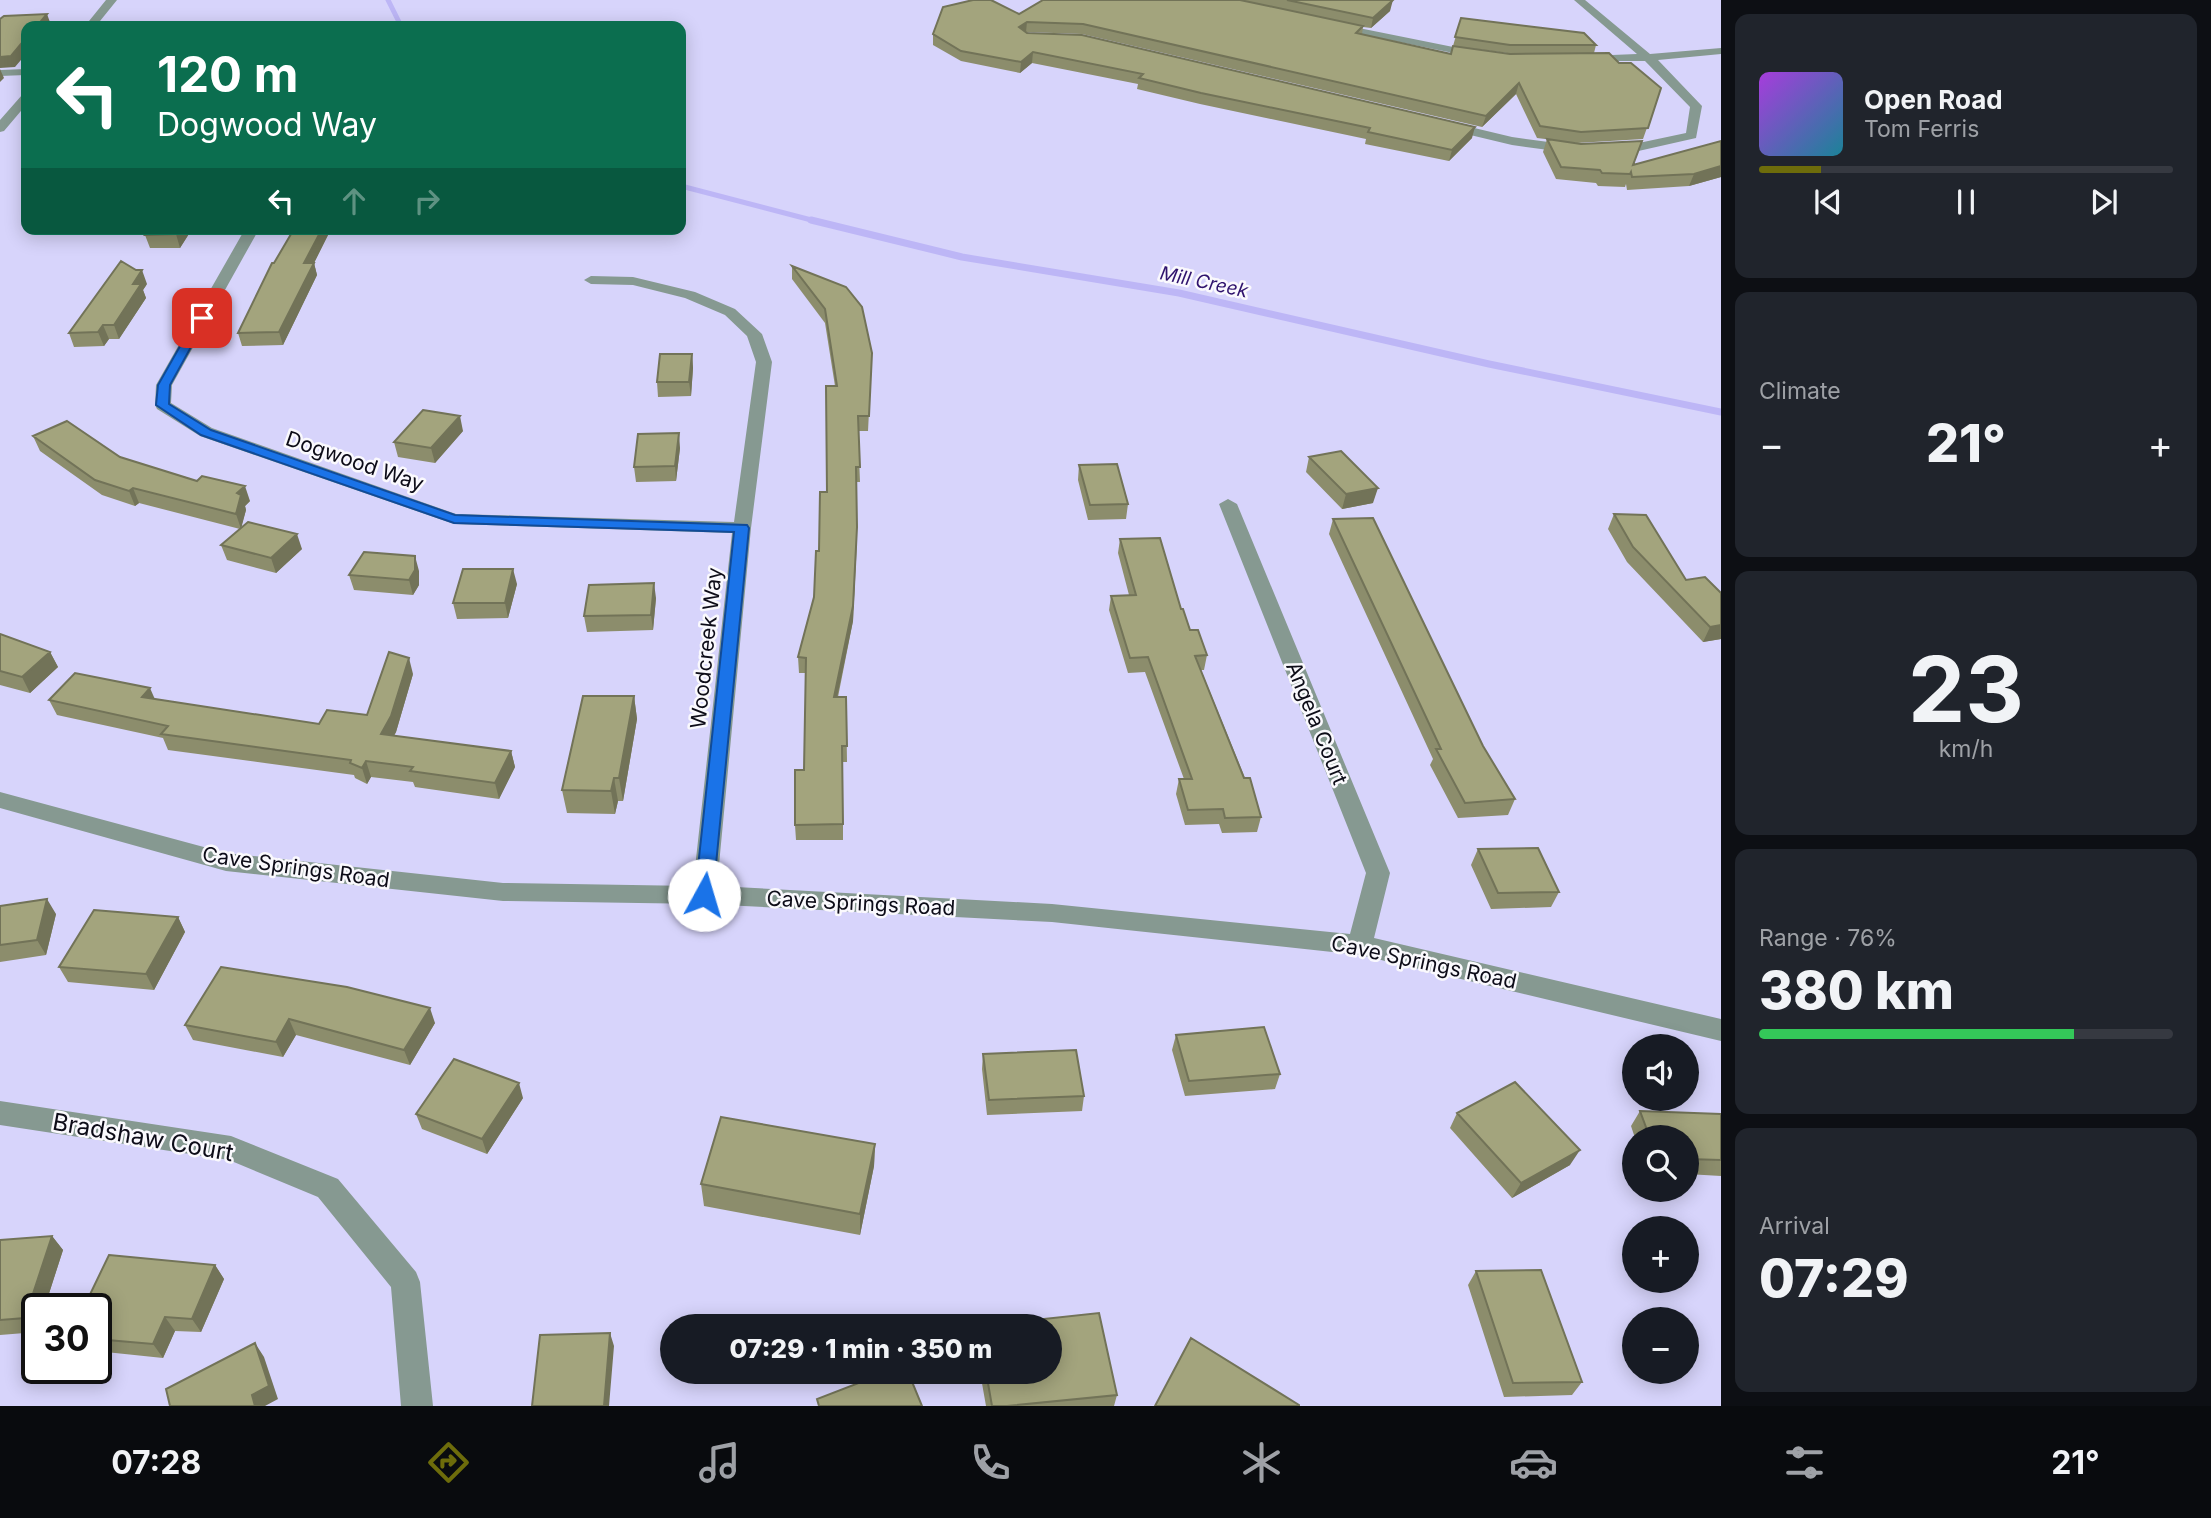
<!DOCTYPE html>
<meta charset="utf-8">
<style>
:root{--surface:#171b24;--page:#20242c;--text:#f1f3f6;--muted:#9ea1a6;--line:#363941;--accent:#6d6c0b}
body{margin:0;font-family:Inter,sans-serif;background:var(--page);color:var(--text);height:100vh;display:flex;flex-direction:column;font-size:26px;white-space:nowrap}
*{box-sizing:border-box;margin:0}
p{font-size:23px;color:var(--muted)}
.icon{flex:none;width:38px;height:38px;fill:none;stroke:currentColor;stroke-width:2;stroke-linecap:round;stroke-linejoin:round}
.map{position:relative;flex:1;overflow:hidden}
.side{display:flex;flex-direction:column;gap:14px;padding:14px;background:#0d0f14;width:490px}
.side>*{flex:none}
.hud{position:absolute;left:21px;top:21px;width:665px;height:214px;border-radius:14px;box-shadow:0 4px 18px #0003;background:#0b6e4f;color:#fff;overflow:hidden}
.buttons{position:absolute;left:1622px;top:1034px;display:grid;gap:14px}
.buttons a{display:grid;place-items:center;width:77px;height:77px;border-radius:50%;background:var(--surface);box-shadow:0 4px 18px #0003;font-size:35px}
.speed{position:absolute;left:21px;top:1293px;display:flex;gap:14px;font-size:35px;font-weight:700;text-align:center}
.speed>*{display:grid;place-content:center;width:91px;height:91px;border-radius:50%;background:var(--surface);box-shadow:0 4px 18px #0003;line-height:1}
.speed .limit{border:4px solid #111;border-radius:10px;background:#fff;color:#111}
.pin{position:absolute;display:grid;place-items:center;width:60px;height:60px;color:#fff;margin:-30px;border-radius:14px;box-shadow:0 4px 10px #0006}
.me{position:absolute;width:77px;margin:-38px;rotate:6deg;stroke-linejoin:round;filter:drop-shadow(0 0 5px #0008)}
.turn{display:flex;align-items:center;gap:24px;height:147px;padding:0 21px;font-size:32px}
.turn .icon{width:91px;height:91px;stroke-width:2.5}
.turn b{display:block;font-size:49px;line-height:60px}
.lanes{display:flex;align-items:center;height:66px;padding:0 21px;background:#0003;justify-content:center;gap:35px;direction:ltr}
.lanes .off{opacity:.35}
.big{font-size:52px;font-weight:800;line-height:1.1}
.side .tile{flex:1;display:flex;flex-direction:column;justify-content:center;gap:10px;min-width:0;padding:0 24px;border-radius:14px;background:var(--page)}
.side .dial{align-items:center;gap:0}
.dial b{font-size:91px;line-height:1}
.song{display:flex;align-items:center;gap:21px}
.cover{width:84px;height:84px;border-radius:10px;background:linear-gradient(135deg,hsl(280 70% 55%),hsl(190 70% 35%))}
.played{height:7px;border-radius:4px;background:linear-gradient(90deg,var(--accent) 15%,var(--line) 15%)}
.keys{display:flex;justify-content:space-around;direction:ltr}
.heat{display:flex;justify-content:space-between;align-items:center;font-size:38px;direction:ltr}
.charge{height:10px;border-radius:5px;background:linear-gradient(90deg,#34c759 76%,var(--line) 0)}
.trip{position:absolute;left:660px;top:1314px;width:402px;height:70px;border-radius:35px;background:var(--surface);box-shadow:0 4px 18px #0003;font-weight:800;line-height:70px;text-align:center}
.tabs{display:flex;height:112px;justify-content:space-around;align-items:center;background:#090b0e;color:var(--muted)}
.tabs .icon{width:49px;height:49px}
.tabs .selected{color:var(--accent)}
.tabs b{font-size:32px;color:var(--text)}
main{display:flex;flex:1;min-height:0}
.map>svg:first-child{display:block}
</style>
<main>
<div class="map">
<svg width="1721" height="1406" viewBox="0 0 1721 1406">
<rect width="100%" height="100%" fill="#d7d4fb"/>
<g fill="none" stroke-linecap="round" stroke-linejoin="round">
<!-- stream-far1 -->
<path stroke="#bdb6f6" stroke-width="5" d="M388,0l13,26
M681,186l138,36"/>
<!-- stream -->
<path stroke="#bdb6f6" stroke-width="7" d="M811,220l151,37 217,36 310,71 232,48"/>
<!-- minor -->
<path fill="#869991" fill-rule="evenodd" d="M106,0h11l-21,26h-11z
M1574,0h11l65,54 71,-6v6l-63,6 44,46 -6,32 -62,14h-24v-6l24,-2 52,-11 4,-26 -45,-46h-62v-4l4,-1 50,-2z
M1334,23l144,29 6,3 -6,3 -148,-30 -1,-2z
M26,69v6l-26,1v-6z
M26,94v11l-22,26 -4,1v-12l22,-25z
M1445,121l67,16 59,8 6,4 -6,4 -59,-8 -71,-17v-6z
M245,229h14l-87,156 -1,18 41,25 244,86 278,8 22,-160 -9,-26 -22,-21 -40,-17 -52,-13 -42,-1 -7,-4 7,-4 42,1 62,15 40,17 27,25 10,28 -21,166 -34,358 335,18 298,30 16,-61 -147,-369 9,-5 9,5 153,369 -16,65 347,81v22l-361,-86 -308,-33 -348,-18 -201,-3 -277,-30 -226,-63v-16l226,61 277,30 190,3 39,-353 -278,-9 -254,-88 -43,-27 -2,-4 1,-20z
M0,1101l231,35 107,43 78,93 4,10 13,124h-32l-10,-119 -73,-90 -89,-37 -229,-35z"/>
</g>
<!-- wall -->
<path fill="#8c8d6c" d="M1043,0h348l-1,11 -19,17 -8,-1 -1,7 89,20h59l109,9 42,25 -18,51 -66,4 -40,-5 -21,-44 -34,33 -400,-93 -56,-2 446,106 -23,23 -84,-17 1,-5 -166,-35 -63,-15 1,-5 -106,-21 -12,10 -59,-12 -28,-16v-11l86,-20z
M1461,18l135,27 -2,8h-87l-54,-7z
M1547,139l87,26 87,-24v36l-32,9 -62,4 -1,-6 -1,3 -27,-1 -2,-3 -40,-4 -13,-27z
M192,229l-12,19h-30l-5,-13z
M294,229h37l-17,34 3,12 -34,70 -41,1 -4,-13z
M792,266l80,87 -4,78h-10l2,51h-3v60l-4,79 -15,76h8l1,65h-4v78h-47l-1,-15 9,-55 2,-97h-7l-1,-16 16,-60 13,-105 8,-106 -10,-63 -33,-44z
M147,284l-4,6 3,8 -27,41h-10l-5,7 -30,1 -5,-14z
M692,354l1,14 -2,28 -33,1 -1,-15z
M463,431l-28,32 -37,-6 -4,-15z
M33,436l217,65 -5,5 1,4 -5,17 61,22 -26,24 -49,-13 -6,-15 19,-16 -101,-26 -4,3 -33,-11 -62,-44z
M680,448l-4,33 -40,1 -2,-15z
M1309,457l64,46 -31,6 -36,-37z
M1079,465l49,39 -2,15 -38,1 -10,-40z
M1614,514l107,125 -18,3 -76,-80 -19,-33z
M1333,519l150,227 32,53 -7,16 -50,3 -28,-53 3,-6 -104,-225z
M1120,539l61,70 9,21 17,25 -3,15h-3l60,147 -4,15 -35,1 -3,-9 -34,1 -9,-31 3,-15h5l-39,-107 -17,1 -19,-63 2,-14 18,-1 -11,-42z
M419,571v14l-6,10 -59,-5 -5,-15z
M517,584l-9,34 -51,1 -4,-16z
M656,598l-3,32 -66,2 -3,-16z
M0,634l50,18 8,15 -28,26 -30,-8z
M413,674l-17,58 -2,4 117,15 4,16 -16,32 -84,-12 -2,-5 -42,-5 -4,7 -12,-6 -1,-3 -186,-25 -5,-12 -106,-23 -8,-15 106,-1 164,25 48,-9z
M634,696l3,23 -14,82h-5l-3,13 -48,-1 -5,-23z
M1478,849l81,43 -8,15 -60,2 -20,-44z
M0,906l56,8 -10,41 -46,7z
M178,917l7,15 -31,58 -86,-8 -9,-15z
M347,987l88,36 -25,42 -114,-30 -13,22 -90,-17 -8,-15z
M1176,1035l104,39 -5,15 -90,7 -13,-46z
M983,1054l101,42 -2,15 -95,4 -5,-46z
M523,1098l-36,56 -65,-25 -6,-15z
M1640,1111l81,3v62l-34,-2v-36h-52l-4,-12z
M1457,1113l113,52 -58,33 -62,-70z
M875,1144l-1,22 -14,69 -156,-29 -3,-22z
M52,1236l11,14 -19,59h-7v23l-37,3v-95z
M215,1265l9,14 -23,53 -26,-1 -12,27 -67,-7v-42z
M1476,1271l106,111 -10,13 -68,2 -36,-112z
M980,1372h70l67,23 -3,11h-128z"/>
<!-- shaded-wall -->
<path fill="#727358" d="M1393,0l-3,11 -19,17 2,-10z
M47,14l4,11 -1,1h-13z
M1027,22l-1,10 -7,-5z
M26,38v16l-11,13 -15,1v-11z
M1033,52l-1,11 -12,10 1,-11z
M0,69l4,9 -4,4z
M1519,83l-3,11 -34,33 4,-11z
M1475,127l-3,11 -23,23 3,-11z
M1721,166v11l-32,9 5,-12z
M179,229h13l-12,19 -4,-14z
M322,229h9l-17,34 3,12 -34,70 -4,-13 25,-69z
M142,270l5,14 -4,6 3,8 -27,41 -5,-14 19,-41z
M103,325l6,14 -5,7 -6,-14z
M692,354l1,14 -2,28 -2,-14z
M460,416l3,15 -28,32 -4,-15z
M679,433l1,15 -4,33 -1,-15z
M245,486l5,15 -5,5 1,4 -5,19 -5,-15 1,-21z
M133,488l6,15 -4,3 -6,-15z
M1378,488l-5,15 -31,6 4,-15z
M857,527l-4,94 -19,91v-15z
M297,534l5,15 -26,24 -5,-15z
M415,556l4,15v14l-6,10 -4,-15z
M513,569l4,15 -9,34 -3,-15z
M654,583l2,15 -3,32 -2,-15z
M1721,625v14l-18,3 7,-15z
M50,652l8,15 -28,26 -8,-16z
M409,658l4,16 -17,58 -10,17 -5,-15z
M150,688l7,16 -15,-7z
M634,696l3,23 -14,82 -4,-23z
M511,751l4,16 -16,32 -4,-16z
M366,761l5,16 -4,7 -5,-16z
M614,778l4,23 -3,13 -4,-23z
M47,899l9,15 -10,41 -9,-15z
M178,917l7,15 -31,58 -8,-16z
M430,1008l5,15 -25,42 -6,-15z
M289,1019l7,16 -13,22 -7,-15z
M519,1083l4,15 -36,56 -5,-15z
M875,1144l-1,22 -14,69v-21z
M1580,1150l-10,15 -58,33 9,-15z
M52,1236l11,14 -19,59h-7v23l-12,-14z
M215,1265l9,14 -23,53 -9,-13z
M165,1317l10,14 -12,27 -10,-14z
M610,1333l4,13 -5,60h-5z
M255,1343l9,14 14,42 -13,7h-10l-3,-11z"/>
<!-- building -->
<path fill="#a3a47d" stroke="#727358" stroke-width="2" d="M973,0h18l28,14 24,-14h197l123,26 -7,7 95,21 2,-8 57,8 99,-1 10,10h12l30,25 -13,40 -67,4 -41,-6 -21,-43 -33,33 -403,-92 -56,-2 -8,5 8,6 55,2 393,92 -23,23 -84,-18 2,-4 -169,-35 -62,-15 4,-4 -110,-22 -12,10 -60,-11 -28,-17 10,-27z
M1287,0h106l-20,18z
M47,14l-10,12h-11v12l-15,18 -11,1v-38l4,-3z
M1461,18l123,15 12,12h-86l-55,-8z
M1547,139l34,5 61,-3 -9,24 88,-24v25l-27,8 -62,3 -1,-5 -1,2 -28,-1 -2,-3 -39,-3z
M149,229h30l-3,5 -31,1z
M294,229h28l-18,34h10l-35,69 -41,1 34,-70h2z
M121,261l15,9h6l-9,14h8l-27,41h-11l-5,7 -29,1z
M792,266l54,21 16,20 10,46 -3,63h-11l2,51h-4l1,60 -4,79 -19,91h12l1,49h-5l1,78 -48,1v-55h9l2,-112 -8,-1 16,-60 2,-46h3l1,-59h7l-1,-106h11l-12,-77z
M660,354h32l-3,28h-32z
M423,410l37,6 -29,32 -37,-6z
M67,421l53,36 77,24 5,-5 43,10 -8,7 4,2 -5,19 -103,-26 -4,3 -34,-11 -62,-44z
M679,433l-4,33 -41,1 4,-33z
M1341,451l37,37 -32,6 -37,-37z
M1117,464l11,40 -38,1 -11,-40z
M1614,514l32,1 40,65 19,-3 16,16v32l-11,2 -77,-80z
M1373,518l110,228 32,53 -50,4 -29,-54h5l-108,-230z
M248,522l49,12 -26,24 -50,-13z
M1160,538l21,71h2l7,21h8l9,25 -12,1 49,122h6l11,39 -36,1 -2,-9 -35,1 -9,-31h13l-44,-122 -18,1 -19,-62 25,-1 -16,-56z
M364,552l51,4v14l-6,10 -60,-5z
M463,569h50l-8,34h-52z
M654,583l-3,32 -67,1 5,-31z
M0,634l50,18 -28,25 -22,-6z
M389,652l20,6 -18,58 -10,18 130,17 -16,32 -85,-12 3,-4 -47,-6 -4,7 -12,-5 1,-3 -190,-26 7,-8 -119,-26 26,-27 75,15 -8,9 177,27 8,-14 40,5z
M583,696h51l-15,82h-5l-3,13 -49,-1z
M1538,848l21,44 -61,1 -20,-44z
M47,899l-10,41 -37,5v-39z
M94,910l84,7 -32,57 -87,-7z
M221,967l126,20 83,21 -26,42 -115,-31 -13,23 -91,-17z
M1264,1027l16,47 -91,7 -13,-46z
M1076,1050l8,46 -95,4 -6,-46z
M454,1059l65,24 -37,56 -66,-25z
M1515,1082l65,68 -59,33 -64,-70z
M1640,1111l81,3v46l-34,-1v-21h-37z
M721,1117l154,27 -15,70 -159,-30z
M52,1236l-27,82 -25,2v-80z
M109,1255l106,10 -23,54 -27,-2 -12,27 -57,-5v-30h-13z
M1541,1270l41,112 -69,1 -37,-112z
M1099,1313l18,82 -110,11h-15l-6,-34h64v-46h-71z
M610,1333l-6,73h-72l8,-71z
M1191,1338l108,67v1h-144z
M255,1343l14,43 -17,9 3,11h-85l-4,-17z
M887,1372h21l14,34h-103l-2,-7z"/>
<!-- route -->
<path fill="#1a73e8" stroke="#114b97" stroke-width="2" d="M202,315l5,3 -37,67 -1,19 42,26 244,85 292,10 2,3 -36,367 -3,5h-13l-2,-5 39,-363 -280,-9 -253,-88 -45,-30 2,-20 38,-67z"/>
<g text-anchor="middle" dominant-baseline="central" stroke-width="5" stroke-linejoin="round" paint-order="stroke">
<!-- far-water labels -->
<g font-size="19" font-style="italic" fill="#2f136d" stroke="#faf9fd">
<text transform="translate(1204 282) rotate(12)">Mill Creek</text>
</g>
<!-- street labels -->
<g font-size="21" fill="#0d0c18" stroke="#faf9fd">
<text transform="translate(355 461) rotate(19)">Dogwood Way</text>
<text transform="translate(706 648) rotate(-84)">Woodcreek Way</text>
<text transform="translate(1317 723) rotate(68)">Angela Court</text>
<text transform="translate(296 867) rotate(8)">Cave Springs Road</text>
<text transform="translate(861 903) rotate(3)">Cave Springs Road</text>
<text transform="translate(1424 962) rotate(12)">Cave Springs Road</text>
</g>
<!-- near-street labels -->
<g font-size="24" fill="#0d0c18" stroke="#faf9fd">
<text transform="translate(143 1137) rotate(10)">Bradshaw Court</text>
</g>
</g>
</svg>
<div class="buttons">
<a><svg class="icon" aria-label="sound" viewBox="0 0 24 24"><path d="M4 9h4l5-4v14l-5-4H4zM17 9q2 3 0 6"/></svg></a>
<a><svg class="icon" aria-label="search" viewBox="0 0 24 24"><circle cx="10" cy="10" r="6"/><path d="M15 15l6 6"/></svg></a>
<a>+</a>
<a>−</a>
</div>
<div class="speed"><div class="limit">30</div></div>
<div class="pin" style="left:202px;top:318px;background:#d93025"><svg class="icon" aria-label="arrive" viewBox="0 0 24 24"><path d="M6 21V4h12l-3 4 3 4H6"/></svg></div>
<svg class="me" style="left:704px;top:895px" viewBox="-20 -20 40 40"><circle r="19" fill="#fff"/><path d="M0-13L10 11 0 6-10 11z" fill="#1a73e8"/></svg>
<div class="trip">07:29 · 1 min · 350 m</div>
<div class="hud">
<div class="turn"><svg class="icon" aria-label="left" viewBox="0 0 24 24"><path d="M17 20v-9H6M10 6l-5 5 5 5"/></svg><div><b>120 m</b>Dogwood Way</div></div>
<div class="lanes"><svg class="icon" aria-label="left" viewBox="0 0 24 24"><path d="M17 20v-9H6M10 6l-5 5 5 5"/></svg><svg class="icon off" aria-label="ahead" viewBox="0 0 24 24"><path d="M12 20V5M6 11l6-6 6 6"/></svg><svg class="icon off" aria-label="right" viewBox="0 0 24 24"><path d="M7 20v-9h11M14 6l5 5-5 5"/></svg></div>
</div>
</div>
<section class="side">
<div class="tile">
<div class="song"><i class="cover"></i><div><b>Open Road</b><p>Tom Ferris</p></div></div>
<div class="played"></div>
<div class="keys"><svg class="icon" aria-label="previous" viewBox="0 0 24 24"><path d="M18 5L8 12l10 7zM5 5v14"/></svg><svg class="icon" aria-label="pause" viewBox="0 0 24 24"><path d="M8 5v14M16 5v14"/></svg><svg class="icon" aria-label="next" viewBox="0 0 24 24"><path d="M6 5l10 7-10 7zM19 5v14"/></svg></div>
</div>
<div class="tile"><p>Climate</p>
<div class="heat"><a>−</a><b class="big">21°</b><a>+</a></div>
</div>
<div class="tile dial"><b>23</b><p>km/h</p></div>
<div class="tile"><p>Range · 76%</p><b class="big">380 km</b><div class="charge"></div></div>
<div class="tile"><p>Arrival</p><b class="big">07:29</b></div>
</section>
</main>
<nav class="tabs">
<b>07:28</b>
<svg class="icon selected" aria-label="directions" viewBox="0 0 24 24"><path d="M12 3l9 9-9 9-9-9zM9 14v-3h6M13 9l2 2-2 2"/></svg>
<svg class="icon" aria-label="music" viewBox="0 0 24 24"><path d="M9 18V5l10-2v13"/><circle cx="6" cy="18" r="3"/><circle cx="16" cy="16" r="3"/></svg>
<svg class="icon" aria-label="phone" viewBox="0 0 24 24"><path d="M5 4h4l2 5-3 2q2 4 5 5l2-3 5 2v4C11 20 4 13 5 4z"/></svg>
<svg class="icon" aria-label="climate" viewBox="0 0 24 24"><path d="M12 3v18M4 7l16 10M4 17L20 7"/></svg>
<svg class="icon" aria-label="car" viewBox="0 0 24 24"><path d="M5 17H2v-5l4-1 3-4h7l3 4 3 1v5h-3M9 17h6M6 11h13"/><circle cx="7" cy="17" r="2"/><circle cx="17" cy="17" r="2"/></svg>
<svg class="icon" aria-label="filters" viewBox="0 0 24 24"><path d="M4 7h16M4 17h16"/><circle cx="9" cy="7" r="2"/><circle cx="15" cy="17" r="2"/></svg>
<b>21°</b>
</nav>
